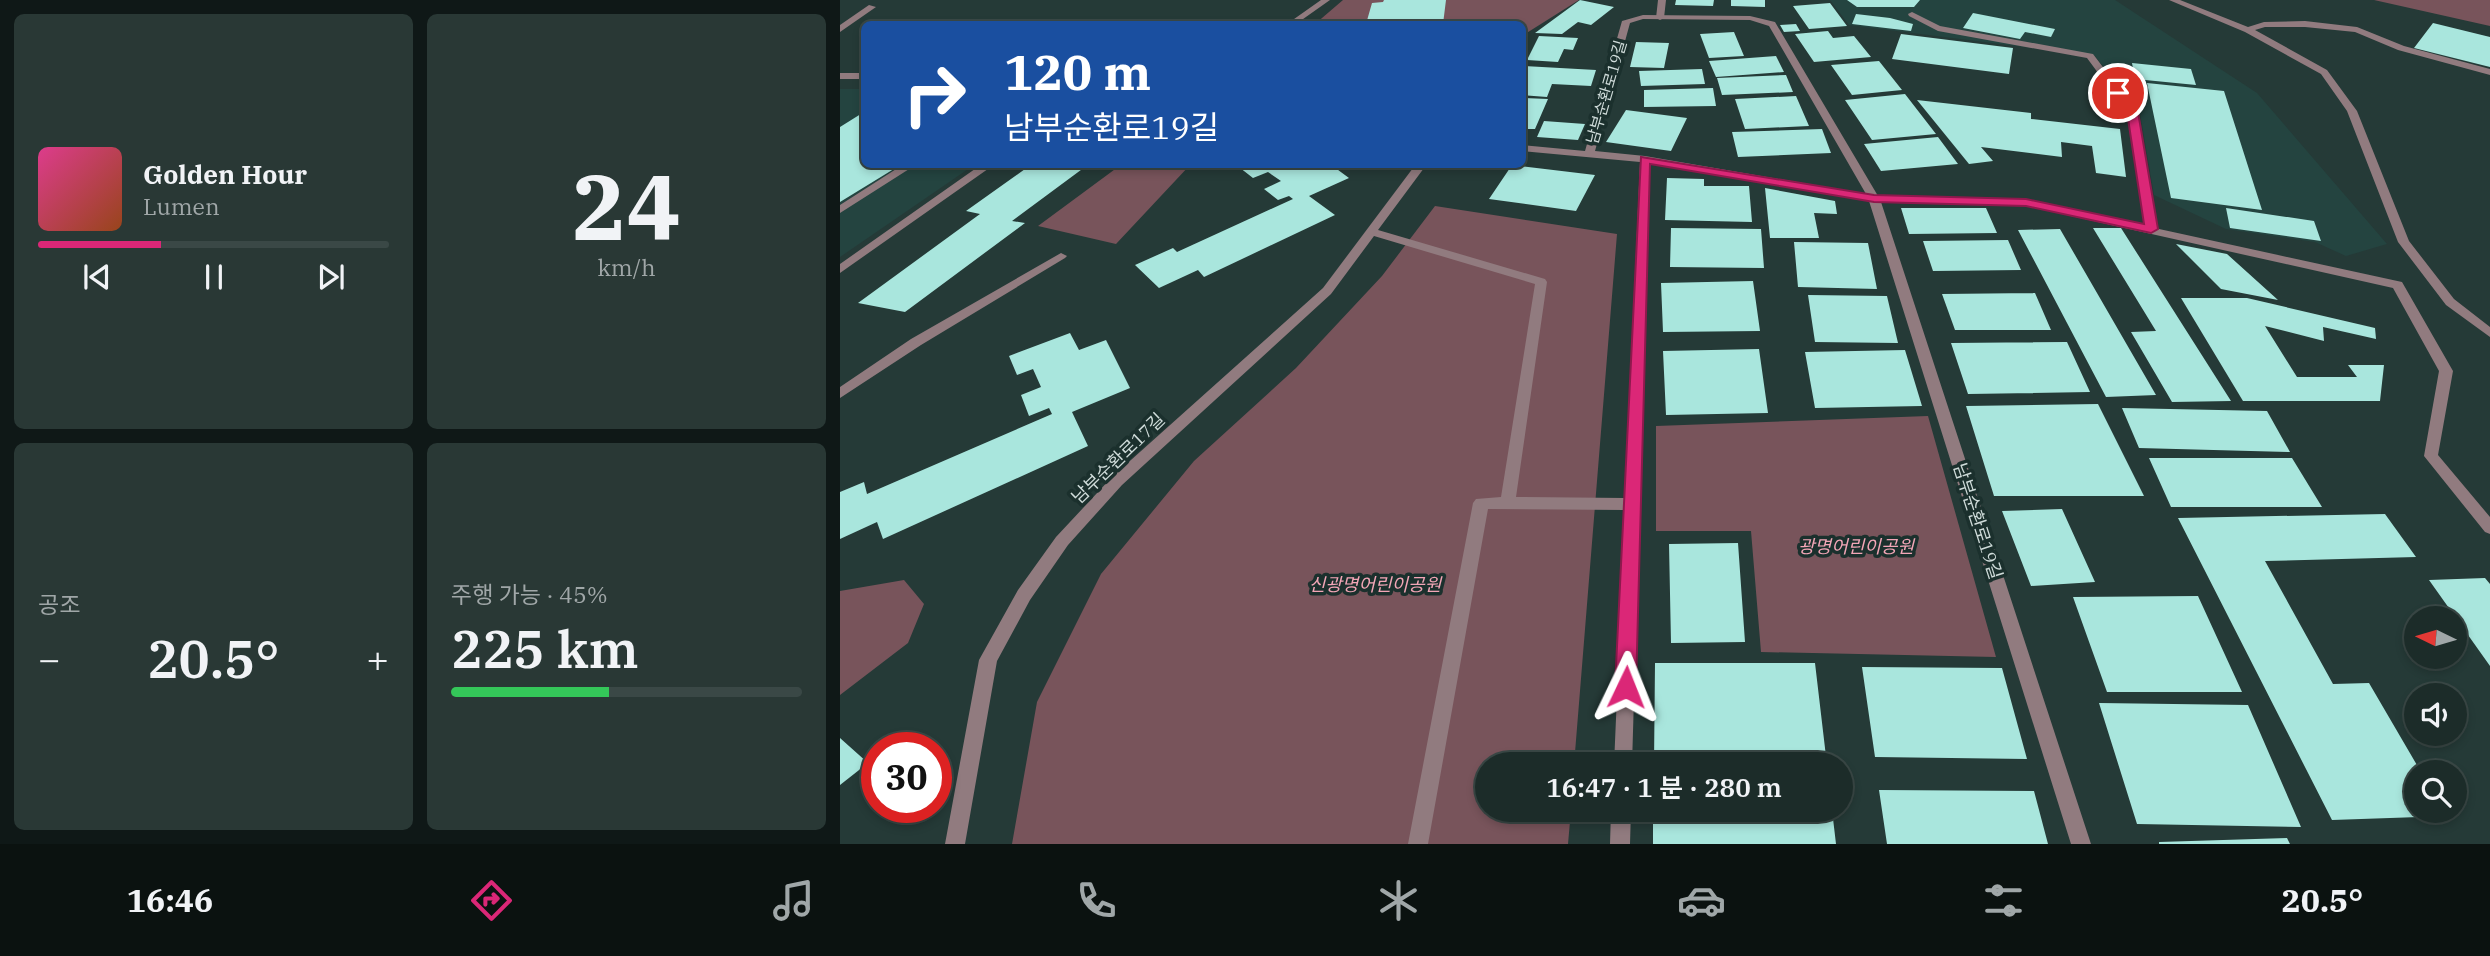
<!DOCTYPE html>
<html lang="ko">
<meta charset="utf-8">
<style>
:root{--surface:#1c2c29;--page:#293835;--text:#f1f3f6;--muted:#a0a7a8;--line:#3a4846;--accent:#db2777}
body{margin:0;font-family:"IBM Plex Serif","Noto Sans KR",serif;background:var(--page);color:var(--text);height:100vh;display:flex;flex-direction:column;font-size:26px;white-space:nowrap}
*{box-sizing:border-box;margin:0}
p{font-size:23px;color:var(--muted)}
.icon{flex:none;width:38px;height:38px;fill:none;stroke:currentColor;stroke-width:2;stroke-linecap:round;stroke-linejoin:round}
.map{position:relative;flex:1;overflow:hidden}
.details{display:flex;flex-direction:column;gap:14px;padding:14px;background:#0f1817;width:840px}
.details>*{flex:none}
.banner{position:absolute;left:21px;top:21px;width:665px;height:147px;border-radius:10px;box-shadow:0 4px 10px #0003,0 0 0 2px var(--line);background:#1a4fa0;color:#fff;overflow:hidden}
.needle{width:46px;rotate:275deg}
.controls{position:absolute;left:1564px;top:606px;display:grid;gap:14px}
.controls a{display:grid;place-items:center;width:63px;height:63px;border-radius:50%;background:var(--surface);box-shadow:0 4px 10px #0003,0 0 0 2px var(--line);font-size:35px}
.speed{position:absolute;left:21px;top:732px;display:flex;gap:14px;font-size:35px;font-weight:700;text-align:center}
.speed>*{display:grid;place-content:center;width:91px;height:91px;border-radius:50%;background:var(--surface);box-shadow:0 4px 10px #0003,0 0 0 2px var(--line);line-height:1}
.speed .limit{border:10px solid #d22;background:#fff;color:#111}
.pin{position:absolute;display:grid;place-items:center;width:60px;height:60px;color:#fff;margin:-30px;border:4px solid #fff;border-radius:50%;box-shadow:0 2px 7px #0007}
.me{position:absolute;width:77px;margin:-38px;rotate:2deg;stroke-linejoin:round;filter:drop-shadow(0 0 5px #0008)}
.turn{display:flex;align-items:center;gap:24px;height:147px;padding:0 28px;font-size:32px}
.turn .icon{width:91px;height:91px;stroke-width:2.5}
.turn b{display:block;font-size:49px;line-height:60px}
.big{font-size:52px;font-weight:600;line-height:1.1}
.details .widget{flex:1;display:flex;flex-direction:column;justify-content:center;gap:10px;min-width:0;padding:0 24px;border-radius:10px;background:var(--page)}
.details .dial{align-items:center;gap:0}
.dial b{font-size:91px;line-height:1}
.song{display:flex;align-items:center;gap:21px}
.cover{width:84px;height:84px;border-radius:10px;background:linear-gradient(135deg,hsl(330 70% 55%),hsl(20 70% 35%))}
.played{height:7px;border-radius:4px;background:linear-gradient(90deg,var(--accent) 35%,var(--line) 35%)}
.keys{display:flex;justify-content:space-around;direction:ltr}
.heat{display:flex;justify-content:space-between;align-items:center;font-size:38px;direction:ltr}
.charge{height:10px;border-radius:5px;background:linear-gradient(90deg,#34c759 45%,var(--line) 0)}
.details .tiles{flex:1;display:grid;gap:14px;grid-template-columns:repeat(2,1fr)}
.trip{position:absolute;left:635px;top:752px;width:378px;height:70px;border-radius:35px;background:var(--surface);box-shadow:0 4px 10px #0003,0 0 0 2px var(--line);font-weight:600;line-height:70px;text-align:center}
.menu{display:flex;height:112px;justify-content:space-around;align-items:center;background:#0b1210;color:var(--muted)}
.menu .icon{width:49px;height:49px}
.menu .current{color:var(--accent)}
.menu b{font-size:32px;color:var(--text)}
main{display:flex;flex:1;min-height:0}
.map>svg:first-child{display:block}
</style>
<main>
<section class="details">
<div class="tiles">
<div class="widget">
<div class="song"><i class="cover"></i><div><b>Golden Hour</b><p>Lumen</p></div></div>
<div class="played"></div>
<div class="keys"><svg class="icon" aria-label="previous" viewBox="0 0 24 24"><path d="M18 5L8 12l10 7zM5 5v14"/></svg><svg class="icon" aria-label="pause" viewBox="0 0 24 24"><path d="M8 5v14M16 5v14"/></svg><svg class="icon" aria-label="next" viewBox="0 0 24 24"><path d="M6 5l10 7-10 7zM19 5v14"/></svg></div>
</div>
<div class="widget dial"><b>24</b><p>km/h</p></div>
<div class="widget"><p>공조</p>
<div class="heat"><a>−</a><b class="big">20.5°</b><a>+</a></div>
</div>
<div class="widget"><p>주행 가능 · 45%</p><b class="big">225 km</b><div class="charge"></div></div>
</div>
</section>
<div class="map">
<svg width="1650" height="844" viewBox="0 0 1650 844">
<rect width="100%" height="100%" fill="#253a37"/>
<!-- built -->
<path fill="#244440" d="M990,0h285l142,93 130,151 -41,12 -31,-14 -89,-13 -72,-34 -14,-82 -45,-57 -246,-31z
M0,89h24v75l110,1 -134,92z"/>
<!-- green -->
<path fill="#78545b" d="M503,0h236l-54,34 -2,6 -1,-16h-207z
M1534,0h116v26z
M282,164l68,1 -74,79 -78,-18z
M595,206l182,28 -43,531h-86v45h83l-3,34h-556l25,-142 64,-128 93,-113 102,-93 86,-92z
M1088,416l68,241 -235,-5 -10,-121h-95v-105z
M64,580l20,24 -16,39 -68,52v-104z"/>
<!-- building -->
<path fill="#a9e6dd" d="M544,0h62l-3,24h-77l6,-21 11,-1z
M740,0l34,7 -23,18 -13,-3 -16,12 -27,-1z
M836,0h38l-1,6 -38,-1z
M891,0h34v7l-34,-1z
M1007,0h73l-6,7h-57z
M990,3l17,23 -38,3 -16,-23z
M1133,13l82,16 -4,8 -26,-5 -5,7 -57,-11z
M1016,14l34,4 23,6 -2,7 -59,-7z
M1593,23l57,14v30l-76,-19z
M956,24l4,7 -16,1 -4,-7z
M988,31l5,7 21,-2 17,21 -57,5 -19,-28z
M894,32l10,24 -35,2 -9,-24z
M1061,34l112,14 -4,26 -117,-15z
M699,36l39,2 -5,12 -9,-1 -6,13 -31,-2z
M796,42l33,1 -5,25 -34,-1z
M936,56l8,16 -68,5 -7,-16z
M1039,61l23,29 -50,5 -21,-30z
M1292,63l59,6 5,16 -61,-6z
M682,66l74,4 -5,16 -39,-2 -5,13 -25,-2z
M862,69l3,15 -64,2 -2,-15z
M946,75l7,17 -71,3 -5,-17z
M1307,83l77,8 38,119 -91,-12z
M873,88l3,18 -72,1v-17z
M1065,94l31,40 -64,6 -27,-40z
M956,96l13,30 -64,3 -10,-30z
M682,98l26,1 -13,30h-13z
M1077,100l114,13v6l89,10 6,48 -30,-4 -4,-27 -31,-4 1,15 -81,-10 12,14 -24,3z
M786,110l61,8 -16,33 -65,-9z
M24,112v52h38l-62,38v-75z
M704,121l41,3 -7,16 -41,-3z
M982,129l9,24 -93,4 -6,-25z
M1098,137l20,27 -77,7 -17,-27z
M192,164h57l-77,57 13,2 -120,89 -47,-9 122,-89 -14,-3z
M395,164h95l19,14 -40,18 26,19 -131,62 -6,-7 -39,18 -24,-23 38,-17 4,4 116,-53 -4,-3 -11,4 -14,-11 17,-8 -13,-9 -15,6z
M672,165l83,10 -19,36 -87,-12z
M827,178l37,1v7h45l3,36 -87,-2z
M925,188l70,13 2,13 -23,-1 5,25h-49z
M1061,208h85l11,25 -88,1z
M1386,208l88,13 7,20 -91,-13z
M831,228l90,1 3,39 -94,-1z
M1253,228h28l110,173 -59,1 -41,-70 25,-1z
M1220,229l96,166 -50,2 -88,-167z
M1168,240l13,30 -88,1 -10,-30z
M954,242l74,1 9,46 -79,-2z
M1336,244l51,10 51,46 -57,-11z
M913,281l7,50 -97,1 -2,-49z
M1195,293l16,37h-96l-13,-36z
M968,295l79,1 11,47 -83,-1z
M1341,298h66l128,30 1,11 -53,-12 1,14 -59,-15 32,51h60l-9,-12h36l-4,36h-137z
M230,333l9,17 27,-10 24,48 -58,24 16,34 -205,93 -6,-17 -37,17v-47l24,-10 3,12 185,-80 -3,-6 -20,8 -8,-21 20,-8 -8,-18 -16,6 -8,-19z
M1227,342l23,50 -122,2 -17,-51z
M919,349l9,64 -102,2 -3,-64z
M1065,350l17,56 -107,2 -10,-56z
M1258,404l46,92h-150l-28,-90z
M1282,408l145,3 23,41 -151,-4z
M1309,458h143l30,49h-151z
M1222,509l33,73 -64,4 -29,-75z
M1545,514l31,43 -151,4 68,123 36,-1 52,89h-4v38h27l4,6 -116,4 -154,-302z
M898,543l7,99 -74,1 -2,-99z
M1645,578l5,6v82l-61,-86z
M1358,596l44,96h-135l-34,-95z
M815,663h160l12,102h-173z
M1022,667l140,1 25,91 -152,-2z
M1259,703l149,2 53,122 -164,-3z
M0,738l28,25 -28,22z
M1039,790l155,1 14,53h-161z
M813,810h179l4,34h-183z
M1447,838l3,6h-131v-2z"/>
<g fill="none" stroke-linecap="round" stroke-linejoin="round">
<!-- lane -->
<path fill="#917b7f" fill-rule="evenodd" d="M818,0h8l-2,18 -4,2 -4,-2z
M1329,0h11l68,27 16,-5 41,-1 52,6 47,19 86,23v6l-92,-25 -43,-18 -50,-5h-40l-10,3 72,40 30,41 52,130 45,58 36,28v10l-44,-32 -48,-63 -51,-131 -26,-37 -76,-42z
M29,5l7,2 -36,25v-7z
M1072,12l28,14 153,28 44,58 20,117 -2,2 -4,1 -6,-3 -18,-117 -40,-54 -149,-27 -29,-15 -1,-2z
M64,164h13l-77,49v-8z
M142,164h13l-155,109v-9z
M221,253l6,3 -2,2 -144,87 -81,53v-11l71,-48z"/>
<!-- street -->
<path fill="#917b7f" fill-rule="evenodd" d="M481,0h9l-34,24h-9z
M803,15l107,1 25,6 103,174 148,4 376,82 51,89 -15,84 52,62v17l-5,-2 -61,-76 15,-85 -46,-83 -367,-82 -145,-4 210,642h-20l-202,-643 -219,-38 -18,602h-18l11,-255 -137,-1 -60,335h-20l65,-341 3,-4 25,-2 34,-213 -161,-48 -43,58 -209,191 -54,60 -38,55 -33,61 -32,183h-20l34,-184 39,-70 38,-53 56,-60 211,-189 93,-124h11l-49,66 167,49 2,3 -31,215 109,1 15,-336 -118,-11v-6l63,6 37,-130zM803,19l107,1 19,6 97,168 -221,-38 -50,-5 35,-128z
M0,73h24v6h-24z
M771,810h20l-1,34h-20z"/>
</g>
<!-- route -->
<path fill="#db2777" stroke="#8e194d" stroke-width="2" d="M1278,90l4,1 16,21 20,117 -7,4 -125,-27 -152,-4 -224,-38 -14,523 -3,6 -7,3 -8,-3 -3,-6 26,-530 233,38 152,4 118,25 -17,-112 -14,-19z"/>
<g text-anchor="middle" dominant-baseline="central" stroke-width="7" stroke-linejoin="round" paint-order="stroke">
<!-- far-street labels -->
<g font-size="16" fill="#cfdbd9" stroke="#1b302d">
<text transform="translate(766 92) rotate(-74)">남부순환로19길</text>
</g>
<!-- street labels -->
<g font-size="18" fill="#cfdbd9" stroke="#1b302d">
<text transform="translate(278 458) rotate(-44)">남부순환로17길</text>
<text transform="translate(1138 521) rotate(72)">남부순환로19길</text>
</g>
<!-- park labels -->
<g font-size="18" font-style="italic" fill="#f3a6b7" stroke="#1b302d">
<text x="1016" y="546">광명어린이공원</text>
<text x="535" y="584">신광명어린이공원</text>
</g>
</g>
</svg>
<div class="controls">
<a><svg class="needle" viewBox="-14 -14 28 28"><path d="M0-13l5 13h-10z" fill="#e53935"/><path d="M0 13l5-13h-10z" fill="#a0a7a8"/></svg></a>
<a><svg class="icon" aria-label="sound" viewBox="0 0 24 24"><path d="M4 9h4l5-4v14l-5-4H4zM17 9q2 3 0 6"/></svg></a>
<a><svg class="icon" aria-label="search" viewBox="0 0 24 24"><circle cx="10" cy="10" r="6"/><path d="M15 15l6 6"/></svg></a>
</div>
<div class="speed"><div class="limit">30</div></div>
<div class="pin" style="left:1278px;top:93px;background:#d93025"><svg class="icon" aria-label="arrive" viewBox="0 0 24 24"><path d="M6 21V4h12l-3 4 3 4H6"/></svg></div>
<svg class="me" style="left:786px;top:687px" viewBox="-20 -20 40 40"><path d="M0-17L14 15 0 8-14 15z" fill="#db2777" stroke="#fff" stroke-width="4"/></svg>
<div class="trip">16:47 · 1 분 · 280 m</div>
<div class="banner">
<div class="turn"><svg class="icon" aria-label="right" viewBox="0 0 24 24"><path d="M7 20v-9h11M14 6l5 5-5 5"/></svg><div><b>120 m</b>남부순환로19길</div></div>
</div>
</div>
</main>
<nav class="menu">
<b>16:46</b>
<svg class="icon current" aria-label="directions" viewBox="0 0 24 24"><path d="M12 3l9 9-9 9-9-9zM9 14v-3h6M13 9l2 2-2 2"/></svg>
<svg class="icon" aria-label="music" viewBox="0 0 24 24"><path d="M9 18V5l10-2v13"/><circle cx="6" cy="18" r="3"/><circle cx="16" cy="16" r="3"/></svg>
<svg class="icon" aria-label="phone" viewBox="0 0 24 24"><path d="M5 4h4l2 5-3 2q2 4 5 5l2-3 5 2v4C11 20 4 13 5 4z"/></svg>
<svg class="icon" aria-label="climate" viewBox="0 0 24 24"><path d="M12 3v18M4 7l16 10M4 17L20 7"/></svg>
<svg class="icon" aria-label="car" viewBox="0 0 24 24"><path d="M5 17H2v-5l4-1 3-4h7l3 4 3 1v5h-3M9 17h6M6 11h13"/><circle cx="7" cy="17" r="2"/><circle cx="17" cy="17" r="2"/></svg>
<svg class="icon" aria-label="filters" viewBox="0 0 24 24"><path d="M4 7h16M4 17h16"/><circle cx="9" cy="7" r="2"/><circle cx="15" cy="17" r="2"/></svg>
<b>20.5°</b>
</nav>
